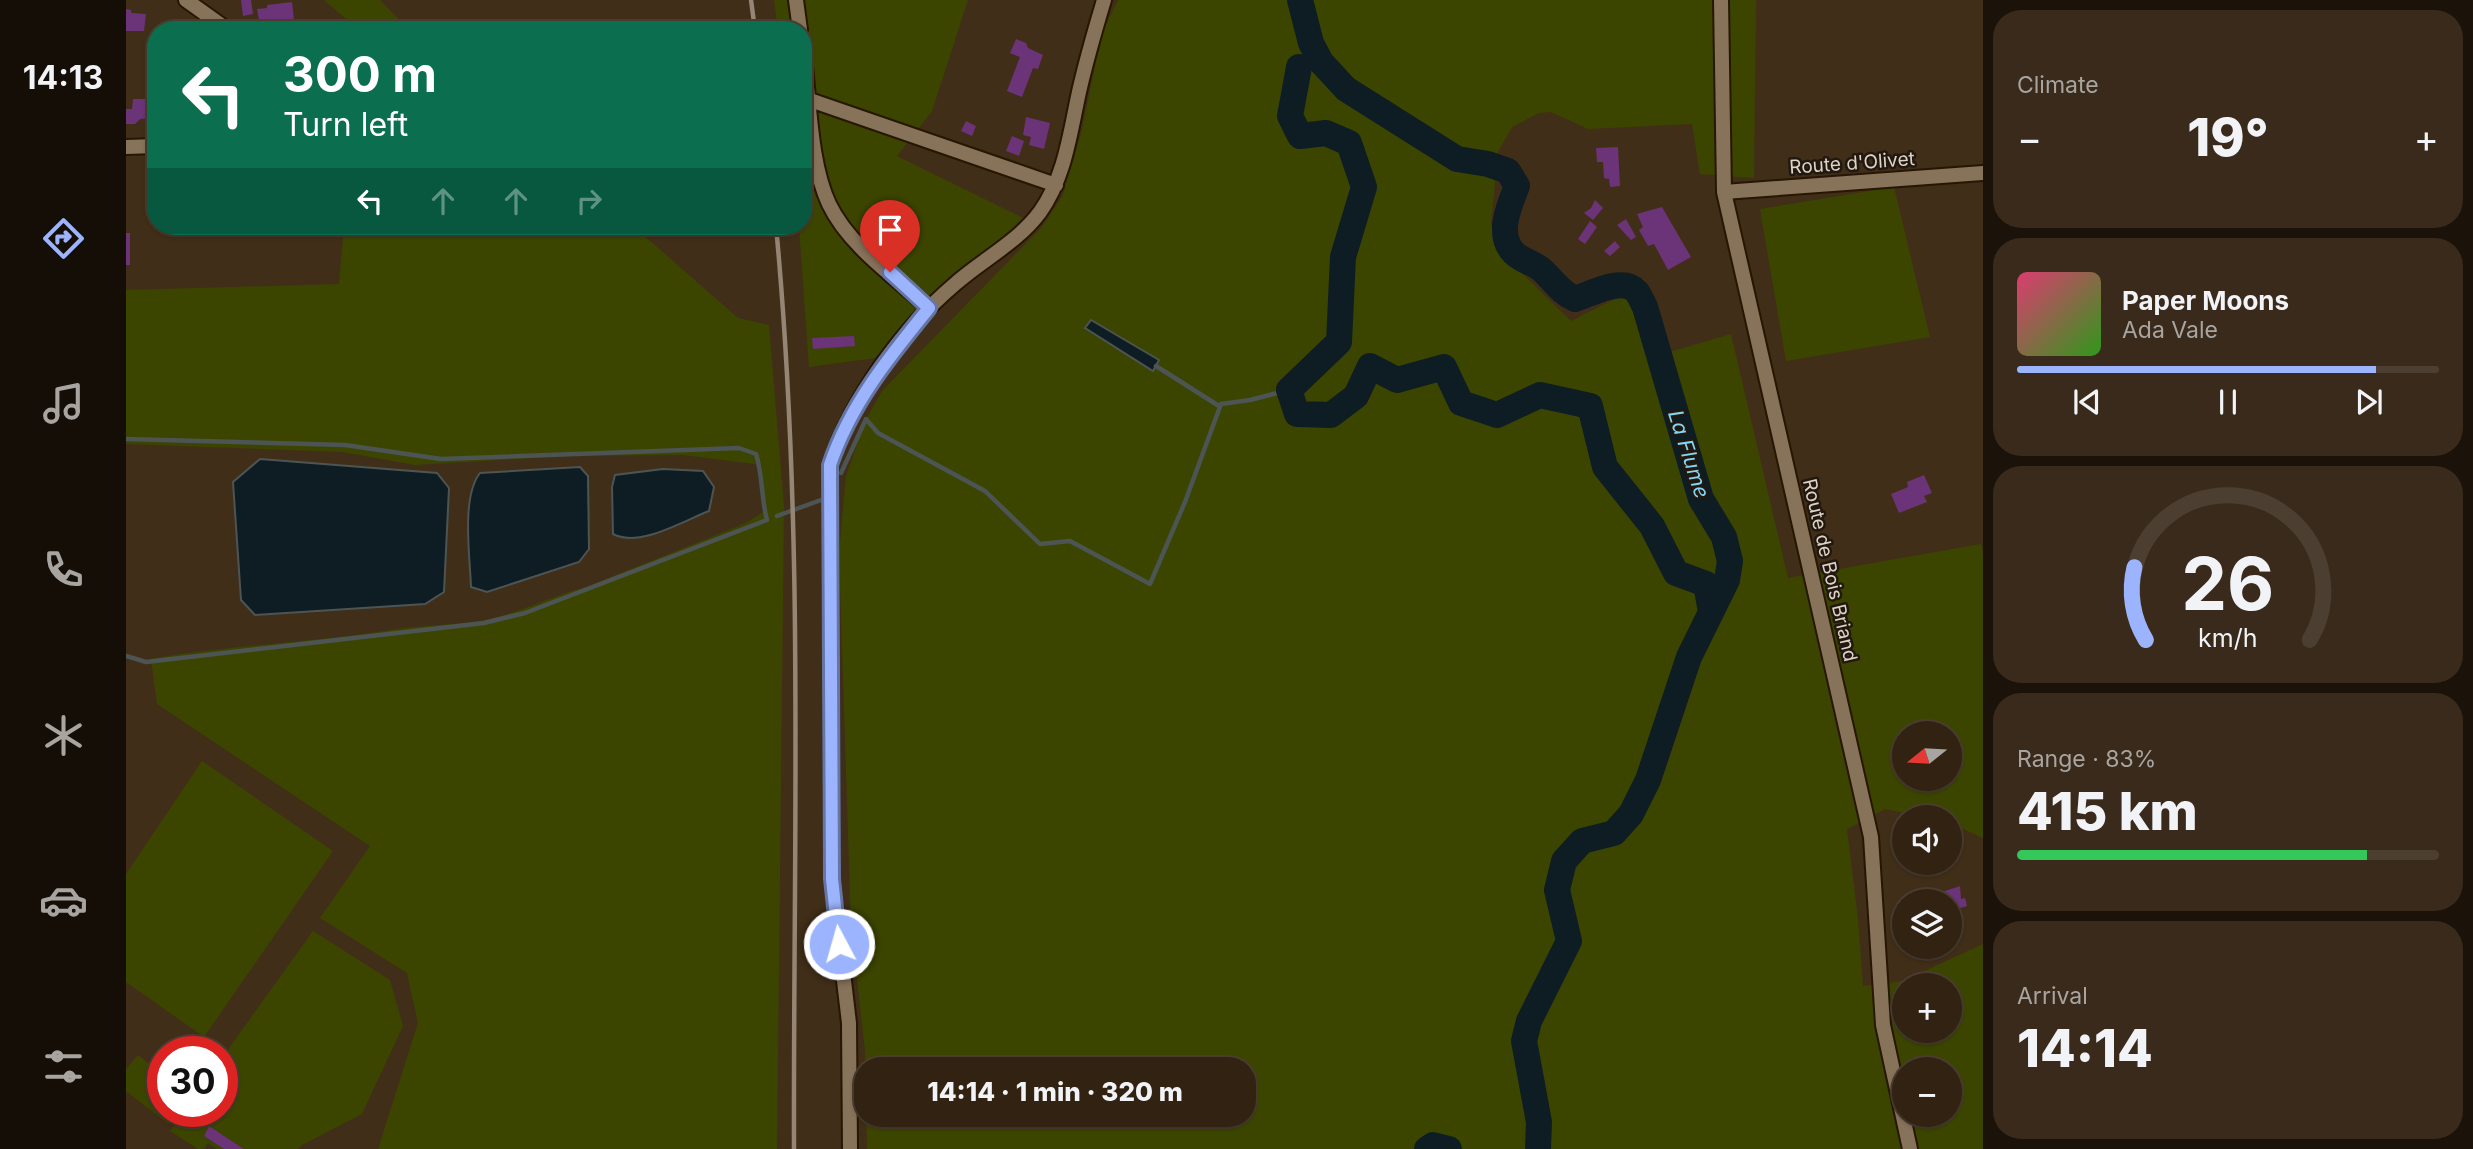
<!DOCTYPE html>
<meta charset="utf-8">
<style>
:root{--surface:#312212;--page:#392a1b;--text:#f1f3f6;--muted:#a8a49f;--line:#4c3f32;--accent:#9cb4fd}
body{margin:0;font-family:Inter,sans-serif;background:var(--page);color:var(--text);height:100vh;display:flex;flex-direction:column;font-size:26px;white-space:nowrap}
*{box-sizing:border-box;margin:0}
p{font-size:23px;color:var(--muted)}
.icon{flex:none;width:38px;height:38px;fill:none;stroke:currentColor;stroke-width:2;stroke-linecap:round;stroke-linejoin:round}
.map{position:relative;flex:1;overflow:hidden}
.side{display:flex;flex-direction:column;gap:10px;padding:10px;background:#1b130a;width:490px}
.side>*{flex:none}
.banner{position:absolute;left:21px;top:21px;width:665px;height:214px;border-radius:28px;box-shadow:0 2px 5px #0004,0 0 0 2px var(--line);background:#0b6e4f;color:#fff;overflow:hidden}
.needle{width:46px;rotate:252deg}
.controls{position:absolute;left:1766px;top:721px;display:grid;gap:14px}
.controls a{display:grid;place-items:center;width:70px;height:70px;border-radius:50%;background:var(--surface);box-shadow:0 2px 5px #0004,0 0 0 2px var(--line);font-size:35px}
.speed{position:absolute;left:21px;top:1036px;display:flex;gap:14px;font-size:35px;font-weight:700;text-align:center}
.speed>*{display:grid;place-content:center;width:91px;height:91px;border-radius:50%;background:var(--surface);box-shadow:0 2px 5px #0004,0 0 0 2px var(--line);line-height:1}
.speed .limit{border:10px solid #d22;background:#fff;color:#111}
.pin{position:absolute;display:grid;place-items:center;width:60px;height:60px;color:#fff;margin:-72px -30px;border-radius:50% 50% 50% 0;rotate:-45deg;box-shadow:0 0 7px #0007}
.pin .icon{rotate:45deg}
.me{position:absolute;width:77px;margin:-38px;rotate:354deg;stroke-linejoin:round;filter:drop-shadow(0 0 5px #0008)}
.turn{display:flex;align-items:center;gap:24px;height:147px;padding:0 21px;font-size:32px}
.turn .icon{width:91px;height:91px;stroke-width:2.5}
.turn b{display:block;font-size:49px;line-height:60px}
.lanes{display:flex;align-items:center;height:66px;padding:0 21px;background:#0003;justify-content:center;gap:35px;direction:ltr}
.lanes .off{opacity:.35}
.big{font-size:52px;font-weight:800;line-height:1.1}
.side .card{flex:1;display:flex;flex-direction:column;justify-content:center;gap:10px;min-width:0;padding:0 24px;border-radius:28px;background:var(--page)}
.side .dial{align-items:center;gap:0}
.dial svg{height:182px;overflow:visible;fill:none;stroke:var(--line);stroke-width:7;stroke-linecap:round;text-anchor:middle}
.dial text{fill:var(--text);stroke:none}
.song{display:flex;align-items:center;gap:21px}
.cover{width:84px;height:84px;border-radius:10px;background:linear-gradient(135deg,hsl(340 70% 55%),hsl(110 70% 35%))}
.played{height:7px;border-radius:4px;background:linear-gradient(90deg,var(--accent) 85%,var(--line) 85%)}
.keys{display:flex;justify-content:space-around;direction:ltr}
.heat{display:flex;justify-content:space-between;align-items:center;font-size:38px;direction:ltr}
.charge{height:10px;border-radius:5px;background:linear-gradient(90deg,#34c759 83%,var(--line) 0)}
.trip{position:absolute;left:728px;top:1057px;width:402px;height:70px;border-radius:28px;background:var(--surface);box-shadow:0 2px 5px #0004,0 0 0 2px var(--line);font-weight:800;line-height:70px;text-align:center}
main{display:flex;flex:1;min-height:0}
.tabs{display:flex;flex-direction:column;width:126px;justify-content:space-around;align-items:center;background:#140e07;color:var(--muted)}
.tabs .icon{width:49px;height:49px}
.tabs .current{color:var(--accent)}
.tabs b{font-size:32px;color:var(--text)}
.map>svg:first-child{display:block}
</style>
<main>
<nav class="tabs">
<b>14:13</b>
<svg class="icon current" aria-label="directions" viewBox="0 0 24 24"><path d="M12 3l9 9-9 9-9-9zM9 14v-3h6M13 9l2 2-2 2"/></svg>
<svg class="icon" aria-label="music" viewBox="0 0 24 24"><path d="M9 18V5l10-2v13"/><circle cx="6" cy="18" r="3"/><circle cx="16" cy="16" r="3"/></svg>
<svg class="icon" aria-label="phone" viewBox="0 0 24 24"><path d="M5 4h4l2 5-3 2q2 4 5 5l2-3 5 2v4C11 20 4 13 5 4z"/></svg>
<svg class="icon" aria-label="climate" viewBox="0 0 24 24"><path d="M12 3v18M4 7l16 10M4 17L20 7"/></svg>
<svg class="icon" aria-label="car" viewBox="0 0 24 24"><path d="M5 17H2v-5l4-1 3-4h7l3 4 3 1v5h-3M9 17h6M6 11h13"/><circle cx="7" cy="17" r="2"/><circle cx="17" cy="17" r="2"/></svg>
<svg class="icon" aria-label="filters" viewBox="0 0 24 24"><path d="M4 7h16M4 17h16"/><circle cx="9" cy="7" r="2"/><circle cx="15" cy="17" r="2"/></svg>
</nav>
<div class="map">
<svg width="1857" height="1149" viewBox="0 0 1857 1149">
<rect width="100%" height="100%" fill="#412e18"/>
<!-- green -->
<path fill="#3c4500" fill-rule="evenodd" d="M198,0h56l29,30h-50z
M648,0h194l-36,111 -35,45 126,62 -148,140 -66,9 -10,-141h4v-196h-25z
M992,0h638l-2,178 -54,-4 -8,-50 -104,5 -37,-17 -12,1 -27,14 -14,25 -7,72 6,25 74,72 56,-28 22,65 82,-24 57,244 193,-34 2,9v285l-33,-15v-6h-25l-40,-8 -38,20 11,90 5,67 40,-5 80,-37v205h-1116l-2,-99 -14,-123 -12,-374 7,-77 20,-57 16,-28 160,-164 20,-30 19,-63 21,-101zM1778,733h46v46h-46zM1778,985h46v46h-46zM740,1069h378v46h-378zM1778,1069h46v46h-46z
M1768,187l36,150 -144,24 -26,-152z
M218,226h289l105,92 31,7 15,181 -7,643h-399l40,-126 -11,-50 -87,-55 50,-72 -213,-142 -6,-45c77,-14 156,-16 233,-28 33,-6 67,-5 101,-11 35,-7 66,-24 101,-33l160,-64 17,-11 -1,-47 -79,-10 -113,1 -155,9 -73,-13 -216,-8v-154l213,-6z
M76,761l131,90 -129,186 -78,-55v-108z
M187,931l77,49 13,46 -41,88 -60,31 -4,4h-54l-35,-23 -5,10 20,13h-7l-9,-6 -4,6h-6l-28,-18 14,-20h38v-53z
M12,1055l25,20v36h16l-11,13 -42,-33v-22z"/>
<!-- water -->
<path fill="#0d1d23" stroke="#4c5454" stroke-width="2" d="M965,320l68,40 -6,11 -68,-43z
M134,459l177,14 12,15 -5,104 -19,12 -170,11 -14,-15 -8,-118z
M454,467l8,9 1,73 -10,13 -92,30 -16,-5c-1,-30 -10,-90 9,-114z
M537,469l40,2 11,16 -5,24c-26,10 -70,37 -96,23l-1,-47 3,-12z"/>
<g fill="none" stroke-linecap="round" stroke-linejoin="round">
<!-- stream -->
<path stroke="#4c5454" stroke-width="4.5" d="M1030,366l63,40
M0,439l219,6 96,14 298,-11 17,6c7,22 5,44 11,66l-242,93 -41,10 -338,39 -20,-6
M715,473l25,-54 12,14 107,58 55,53 30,-3 80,43 35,-82 36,-98 29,-4 39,-10
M651,516l44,-16"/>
<!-- river -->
<path stroke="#0d1d23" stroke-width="26" d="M1174,0l11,43 10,19 25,27 111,70 31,5 20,7 9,15c-8,20 -21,49 -3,67 8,8 20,10 28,17 12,11 18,22 33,29 16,-5 47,-23 61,-8 4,4 6,11 9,16l56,192 23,38 6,24 -3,19 -38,77 -41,123 -17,34 -17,19 -32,8 -18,20 -7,29 12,51 -40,80 -5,20 15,81 -1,27
M1173,67l-9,49 10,20 26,-3 23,10 15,44 -21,70 -4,85 -50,48 8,24 34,1 25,-19 14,-30 27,14 47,-13 17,36 36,12 43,-20 50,11 15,61 47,59 24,47 30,11 5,28
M1301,1149l6,-4 16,4"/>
</g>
<!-- building -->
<path fill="#6b3378" d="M115,0h10l2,14 -10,2z
M166,2l2,18 -4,6 -24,4v-5l-6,1 -3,-17 10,-1v-3z
M0,9l5,1v3l15,1 -2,17h-18z
M890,39l10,4 2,5 15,7 -5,14 -5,-1 -11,29 -15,-6 13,-34 -10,-4z
M7,99h19l1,19 -13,1 -5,5h-9v-15h6z
M900,117l24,6 -6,26 -15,-4 2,-8 -8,-2z
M840,121l10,5 -4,10 -11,-5z
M886,136l12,5 -5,15 -13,-5z
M1492,147l2,39 -10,1 -1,-8 -5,-1 -1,-16h-6l-1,-14z
M1469,200l8,8 -10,12 -9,-7 7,-5z
M1536,207l29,50 -23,13 -14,-26 -6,2 -9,-16 4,-3 -6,-13z
M1500,219l10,18 -5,3 -14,-15z
M1464,221l7,6 -12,17 -7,-5z
M0,233h4v32h-4z
M1489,241l5,6 -10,9 -6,-5z
M728,336l1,10 -42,3 -1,-11z
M1798,475l8,18 -8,3 3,6 -28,11 -8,-19 17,-7 -1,-5z
M1834,886l1,13 4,-1 2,8 -17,5v-10h-28l-1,-2z
M83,1126l35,23h-20l-20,-13z"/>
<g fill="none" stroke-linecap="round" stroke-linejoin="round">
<defs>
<path id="street" d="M60,0l42,30
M670,0l4,30
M1595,0l3,192 147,645 12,188 27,124
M677,51c7,48 6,110 26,153 20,42 66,73 100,104
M684,100l246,85
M0,147l30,-1
M1598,192l259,-19
M724,1149l-1,-126 -17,-144 -2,-414c23,-68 71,-135 125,-181 27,-24 63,-42 85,-72 25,-35 30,-79 39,-120 7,-31 16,-62 25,-92"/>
</defs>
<!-- street casing -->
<use href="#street" stroke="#271602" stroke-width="18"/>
<!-- street -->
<use href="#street" stroke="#87725a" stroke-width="14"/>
<!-- rail -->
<path stroke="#948574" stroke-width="4.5" d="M625,0l4,30
M650,226c29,307 17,615 18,923"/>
</g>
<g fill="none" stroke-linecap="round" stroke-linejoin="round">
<defs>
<path id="route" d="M713,944l-7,-65 -2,-414c20,-60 59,-108 99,-157l-39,-36"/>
</defs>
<!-- route casing -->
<use href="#route" stroke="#6575a4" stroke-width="18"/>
<!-- route -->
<use href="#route" stroke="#9cb4fd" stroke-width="12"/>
</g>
<g text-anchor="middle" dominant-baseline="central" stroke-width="5" stroke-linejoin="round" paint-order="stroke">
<!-- street labels -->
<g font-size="19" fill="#ded3c6" stroke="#21180f">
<text transform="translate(1726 163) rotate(-4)">Route d'Olivet</text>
<text transform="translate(1704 570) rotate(77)">Route de Bois Briand</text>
</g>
<!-- water labels -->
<g font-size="21" font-style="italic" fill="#82d7f6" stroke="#21180f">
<text transform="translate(1563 454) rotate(72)">La Flume</text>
</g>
</g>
</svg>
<div class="controls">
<a><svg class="needle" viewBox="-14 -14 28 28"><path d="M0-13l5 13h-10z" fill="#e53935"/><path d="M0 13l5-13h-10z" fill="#a8a49f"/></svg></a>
<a><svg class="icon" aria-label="sound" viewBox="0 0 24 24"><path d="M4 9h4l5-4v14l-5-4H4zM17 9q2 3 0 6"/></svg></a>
<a><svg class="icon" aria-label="layers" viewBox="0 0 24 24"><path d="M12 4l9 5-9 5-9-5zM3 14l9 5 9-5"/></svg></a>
<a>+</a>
<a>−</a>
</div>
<div class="speed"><div class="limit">30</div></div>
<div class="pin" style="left:764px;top:272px;background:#d93025"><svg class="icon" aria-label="arrive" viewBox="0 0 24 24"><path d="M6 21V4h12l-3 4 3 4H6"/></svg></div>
<svg class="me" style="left:713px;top:944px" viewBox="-20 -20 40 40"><circle r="17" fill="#9cb4fd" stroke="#fff" stroke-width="3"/><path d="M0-11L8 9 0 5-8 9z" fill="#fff"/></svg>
<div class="trip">14:14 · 1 min · 320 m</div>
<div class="banner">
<div class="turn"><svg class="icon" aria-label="left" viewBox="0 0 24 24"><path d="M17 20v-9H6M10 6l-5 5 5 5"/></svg><div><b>300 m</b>Turn left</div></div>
<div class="lanes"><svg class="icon" aria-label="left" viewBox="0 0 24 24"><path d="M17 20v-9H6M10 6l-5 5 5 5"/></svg><svg class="icon off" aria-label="ahead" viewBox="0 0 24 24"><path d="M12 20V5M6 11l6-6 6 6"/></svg><svg class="icon off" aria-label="ahead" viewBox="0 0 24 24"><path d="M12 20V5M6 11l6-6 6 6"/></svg><svg class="icon off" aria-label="right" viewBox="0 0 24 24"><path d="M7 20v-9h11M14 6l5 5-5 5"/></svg></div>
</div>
</div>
<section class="side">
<div class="card"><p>Climate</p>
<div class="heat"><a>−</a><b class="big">19°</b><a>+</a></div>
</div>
<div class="card">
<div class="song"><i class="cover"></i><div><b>Paper Moons</b><p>Ada Vale</p></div></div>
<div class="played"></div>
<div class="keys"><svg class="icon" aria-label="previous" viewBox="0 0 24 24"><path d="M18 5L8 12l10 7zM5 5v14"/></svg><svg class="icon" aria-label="pause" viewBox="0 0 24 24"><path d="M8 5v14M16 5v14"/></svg><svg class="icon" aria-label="next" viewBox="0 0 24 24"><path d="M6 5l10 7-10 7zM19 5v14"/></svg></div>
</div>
<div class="card dial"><svg viewBox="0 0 100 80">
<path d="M14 69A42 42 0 1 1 86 69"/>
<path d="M14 69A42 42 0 0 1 9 37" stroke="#9cb4fd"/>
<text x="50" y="56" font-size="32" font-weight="700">26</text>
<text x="50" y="72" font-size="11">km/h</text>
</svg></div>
<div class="card"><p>Range · 83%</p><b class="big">415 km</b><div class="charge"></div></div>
<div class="card"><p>Arrival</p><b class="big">14:14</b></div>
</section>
</main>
